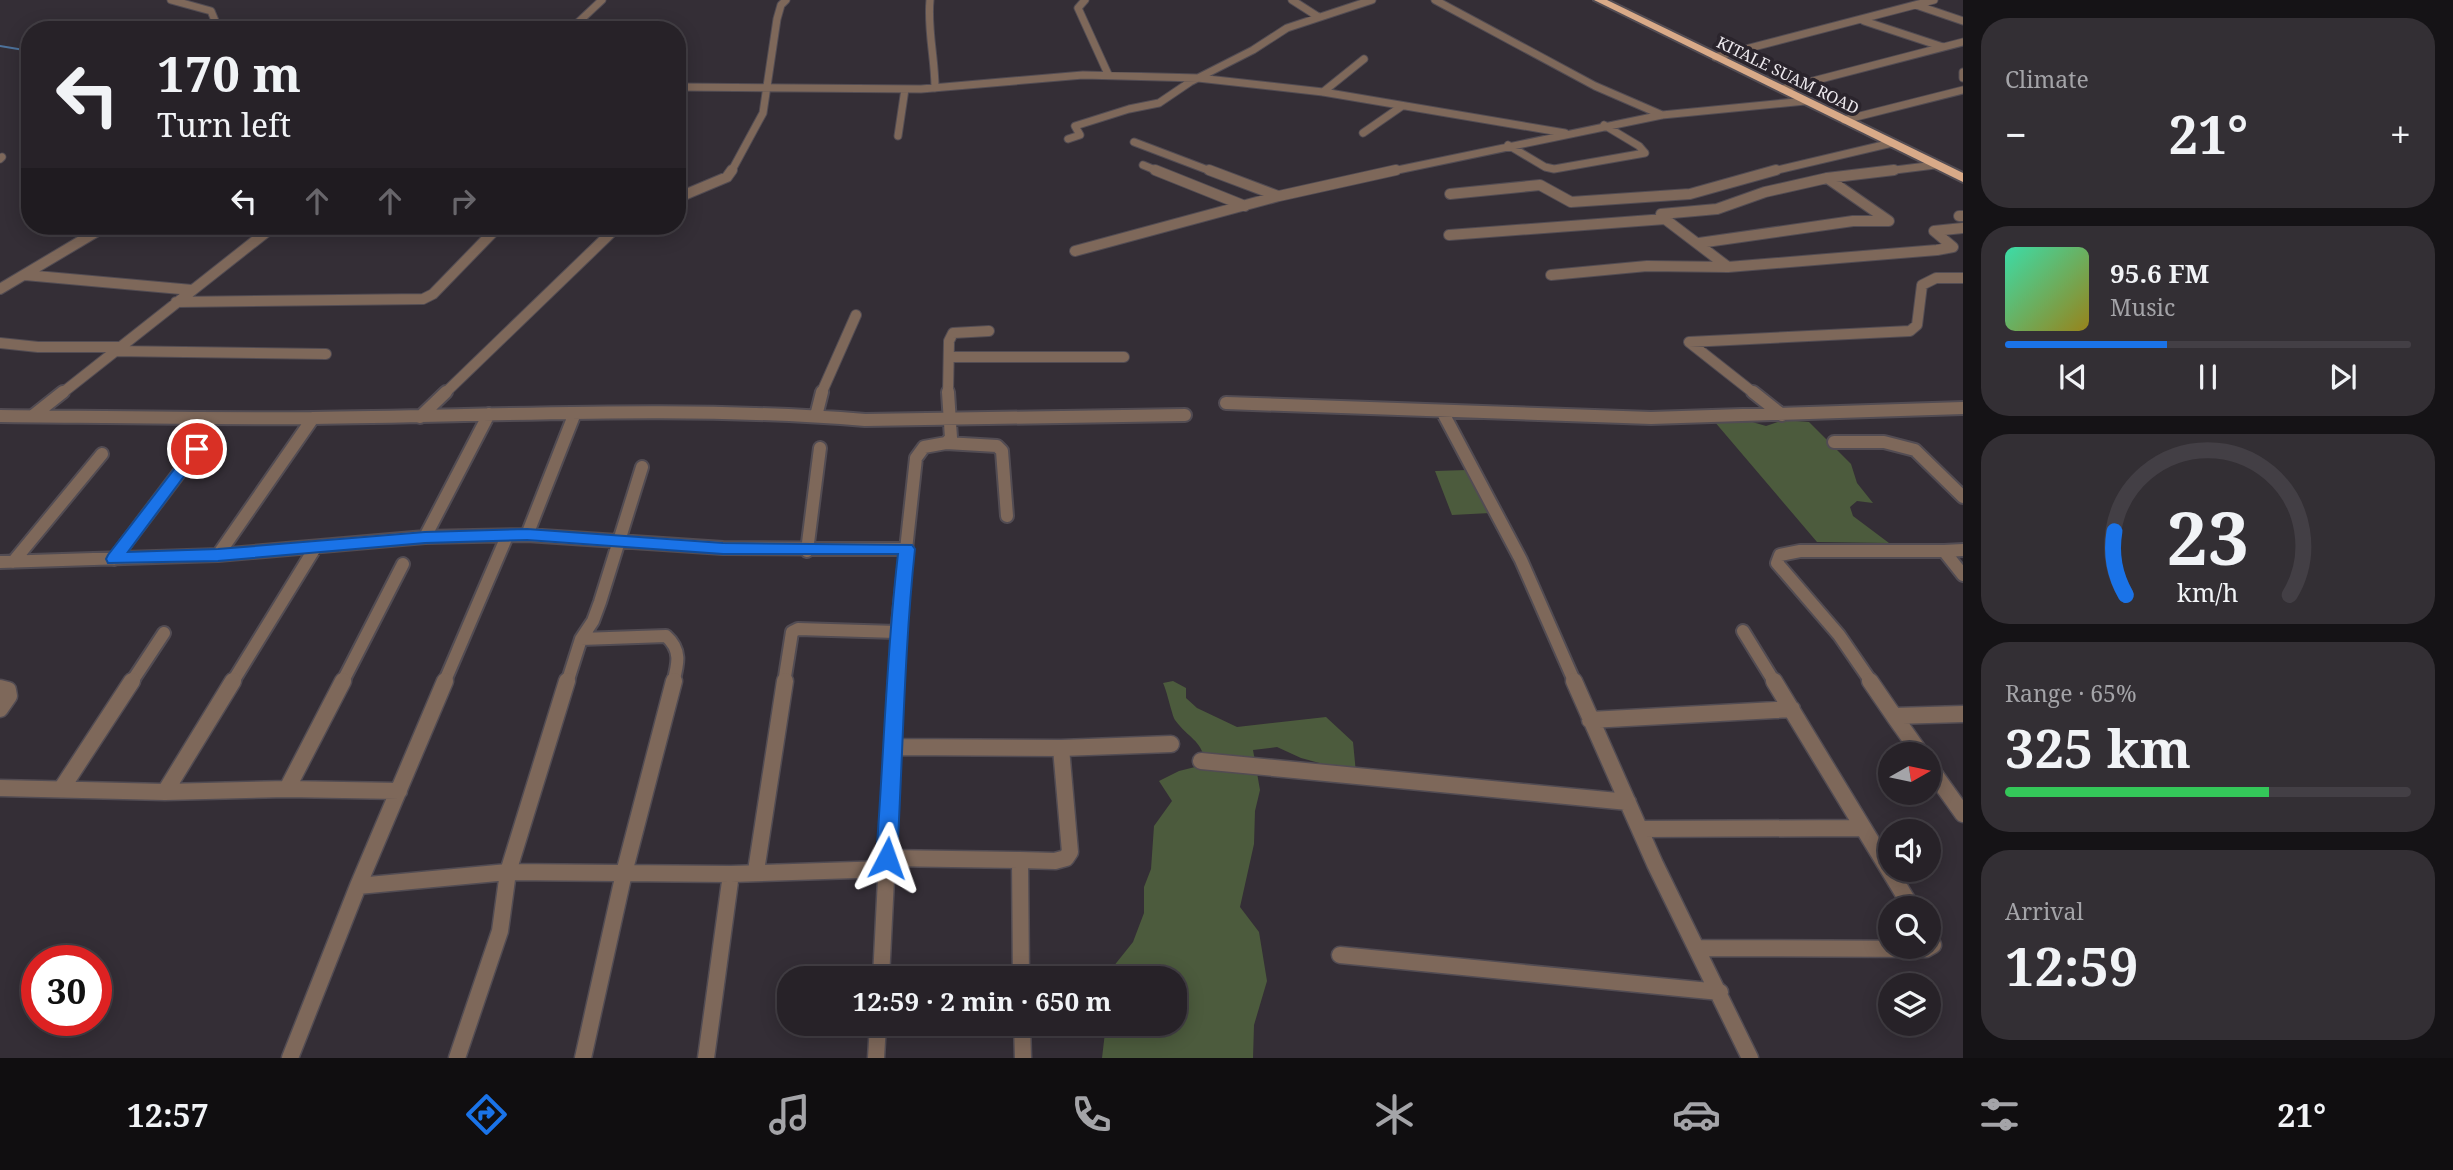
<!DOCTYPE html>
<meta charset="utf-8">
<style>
:root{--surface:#272228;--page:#332f34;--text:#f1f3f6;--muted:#a4a4a8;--line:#433f45;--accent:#1a73e8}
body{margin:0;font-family:"Noto Serif",serif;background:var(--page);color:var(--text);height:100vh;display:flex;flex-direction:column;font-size:26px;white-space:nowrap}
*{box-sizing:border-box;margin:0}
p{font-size:23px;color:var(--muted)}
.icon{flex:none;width:38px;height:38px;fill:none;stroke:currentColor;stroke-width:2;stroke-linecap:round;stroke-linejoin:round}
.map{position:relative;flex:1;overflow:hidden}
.details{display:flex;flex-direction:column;gap:18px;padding:18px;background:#151316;width:490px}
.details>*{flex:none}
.guide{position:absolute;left:21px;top:21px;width:665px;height:214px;border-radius:28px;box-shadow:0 4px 18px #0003,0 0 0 2px var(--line);background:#272228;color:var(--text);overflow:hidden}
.needle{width:46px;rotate:81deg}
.buttons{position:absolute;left:1878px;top:742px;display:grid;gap:14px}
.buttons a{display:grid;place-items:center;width:63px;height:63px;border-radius:50%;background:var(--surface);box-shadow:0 4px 18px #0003,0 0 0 2px var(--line);font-size:35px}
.speed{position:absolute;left:21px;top:945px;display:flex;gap:14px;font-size:35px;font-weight:700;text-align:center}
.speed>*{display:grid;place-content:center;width:91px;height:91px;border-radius:50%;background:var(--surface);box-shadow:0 4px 18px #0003,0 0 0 2px var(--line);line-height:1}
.speed .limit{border:10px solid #d22;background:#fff;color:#111}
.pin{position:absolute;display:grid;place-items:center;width:60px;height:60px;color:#fff;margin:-30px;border:4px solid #fff;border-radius:50%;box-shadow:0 2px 7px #0007}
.me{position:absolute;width:77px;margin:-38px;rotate:4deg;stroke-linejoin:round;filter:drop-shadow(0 0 5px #0008)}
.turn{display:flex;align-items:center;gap:24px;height:147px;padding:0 21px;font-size:32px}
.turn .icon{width:91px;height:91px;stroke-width:2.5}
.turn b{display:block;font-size:49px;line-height:60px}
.lanes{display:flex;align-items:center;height:66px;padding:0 21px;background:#0003;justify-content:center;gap:35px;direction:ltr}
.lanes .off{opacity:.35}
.big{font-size:52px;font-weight:700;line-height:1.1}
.details .tile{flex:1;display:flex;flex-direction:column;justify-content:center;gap:10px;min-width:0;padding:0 24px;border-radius:28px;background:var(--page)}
.details .dial{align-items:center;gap:0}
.dial svg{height:182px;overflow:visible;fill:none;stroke:var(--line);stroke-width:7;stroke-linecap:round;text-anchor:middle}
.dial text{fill:var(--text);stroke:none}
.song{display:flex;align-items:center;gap:21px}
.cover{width:84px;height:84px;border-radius:10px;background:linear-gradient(135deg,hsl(160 70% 55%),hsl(50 70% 35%))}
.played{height:7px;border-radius:4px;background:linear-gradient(90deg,var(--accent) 40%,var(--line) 40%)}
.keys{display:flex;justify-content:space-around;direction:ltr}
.heat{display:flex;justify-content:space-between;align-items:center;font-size:38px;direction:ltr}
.charge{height:10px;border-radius:5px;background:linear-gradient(90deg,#34c759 65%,var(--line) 0)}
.trip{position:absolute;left:777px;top:966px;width:410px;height:70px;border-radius:28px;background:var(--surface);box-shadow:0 4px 18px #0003,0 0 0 2px var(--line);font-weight:700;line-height:70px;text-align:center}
.tab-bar{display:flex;height:112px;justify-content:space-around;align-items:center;background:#100e10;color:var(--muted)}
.tab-bar .icon{width:49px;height:49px}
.tab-bar .current{color:var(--accent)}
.tab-bar b{font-size:32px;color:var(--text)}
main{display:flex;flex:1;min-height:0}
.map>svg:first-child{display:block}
</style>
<main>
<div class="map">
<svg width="1963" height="1058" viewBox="0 0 1963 1058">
<rect width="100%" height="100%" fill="#342e36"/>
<!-- green -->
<path fill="#4c5b3d" d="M1742,419l24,7 18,-6 25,2 42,42 6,19 16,20 -16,-2 -7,6 3,9 36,27 -72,-1 -103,-121z
M1467,470l23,43 -38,2 -17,-44z
M1173,681l13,7v10l11,10 40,19 89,-10 27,25 3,31 -55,-15 -24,-11 -24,3 7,40 -5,21 -1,33 -14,63 19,25 8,49 -13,44 -1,33h-151l4,-34h68v-46h-65v-6l24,-30 11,-29v-26l7,-18 3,-43 18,-25 -13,-20 20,-10 28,-7c-8,-27 -17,-24 -32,-44 -3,-5 -8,-29 -12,-37z"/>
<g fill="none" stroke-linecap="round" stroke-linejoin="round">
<!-- stream -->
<path stroke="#4d729b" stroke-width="2" d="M0,46l30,5"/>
<defs>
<path id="minor-far3" d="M171,0l40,11 7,17 24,2
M930,0c-3,29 5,58 5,88
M1085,0l-7,8 30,66
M1292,0l25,16
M1435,0l160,86 67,29
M1916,5l47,16
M1864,21l79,26
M570,30l32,-30
M1715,57l219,-57
M1963,72v6
M677,87l244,2 162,-14 115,3 125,14 242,41
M1782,89l181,-47
M1323,92l41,-33
M1844,120l119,-30
M1363,133l39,-27
M898,136l7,-47
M1068,139l12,-4 -5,-9 54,-17 30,-6 31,-21 63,-32 34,-22 85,-28
M1134,142l79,30
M1508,145l37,22 9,2 91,-16 -6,-7 -35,-21
M0,159l2,-2
M1143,165l17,7
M731,172l32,-59 14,-94 4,-14 5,-5
M1388,172l274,-57 143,-14
M1769,172l123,-29
M1879,172l56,-7"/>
<path id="minor-far2" d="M1155,170l90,36
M1209,170l69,26
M1450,194l90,-9 31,17 119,-8 86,-24
M677,198l50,-21 5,-7
M1959,216h4
M1665,219l63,48
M216,226l52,5
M1449,235l216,-16 -4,-5 56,-5 48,-17 62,-14 67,-8
M1699,243l154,-22h36l-62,-43
M1075,251l204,-55 117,-26
M25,275l167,15
M1551,275l96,-9 81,1 209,-17 16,-3 -19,-16 29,-3
M0,289l106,-63
M176,302l247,-3 10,-5 66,-68
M0,343l38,4h80
M113,351l213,3
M949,357h175
M61,394l213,-168
M444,394l174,-168
M821,394l35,-79
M948,394l1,-53 4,-8 36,-2
M1755,394l-66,-52 221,-11 7,-6 5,-40 14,-7h27"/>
<path id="minor-far1" d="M1753,392l29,23
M1226,403l425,15 312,-10
M1443,413l78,147 54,123
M34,415l29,-23
M0,416c104,1 209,3 313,2 184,-2 369,-13 552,2l320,-5
M816,416l6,-24
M420,417l26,-25
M1834,442h50l31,8 48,47
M946,443l51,3 5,5 5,65
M527,535l48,-122
M425,537l64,-123
M1963,550l-19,1 19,24
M807,551l13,-103
M218,555l95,-137
M114,559l83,-110
M0,562l218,-7 207,-18 102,-2 196,13 184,1
M13,562l89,-108
M1743,631l32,52
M581,639l85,-3c16,14 12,28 7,47
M131,683l33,-50
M232,683l83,-135
M342,683l61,-119
M444,683l63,-147
M567,683l14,-44 12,-18 7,-19 42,-135
M784,683l8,-51 6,-3 99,3
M896,683l1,-51 19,-174 8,-11 22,-4 5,-5 -3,-46
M1872,683l-33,-48 -62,-72 3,-8 20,-4h144"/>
<path id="minor" d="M1574,681l81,183 95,194
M1774,681l138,227
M1870,681l24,35
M0,688l8,2 1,6 -9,13
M1590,720l202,-11
M894,747l167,1 110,-4
M1921,754l-27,-38 69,-2
M1201,761l427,41
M1928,765l35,49
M0,788l165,4 122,-3 112,2
M62,788l70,-107
M287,789l56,-108
M165,792l68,-111
M1640,829l221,-1
M887,858l133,2 1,118
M1020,860l35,1 11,-3 4,-6 -9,-104
M756,871l29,-190
M358,886l150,-14 223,2 156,-5
M1699,948l227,1 7,-4 -5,-11
M1340,955l380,37
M881,978l15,-297
M1022,1024l1,34
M290,1058l68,-172 87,-205
M457,1058l43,-127 8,-59 59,-191
M583,1058l41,-185 50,-192
M706,1058l25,-184
M876,1058l2,-34"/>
<path id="trunk" d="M1594,0h13l356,173v9z"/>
</defs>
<!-- minor-far3 casing -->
<use href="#minor-far3" stroke="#524c53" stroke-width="9"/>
<!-- minor-far2 casing -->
<use href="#minor-far2" stroke="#524c53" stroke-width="12"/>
<!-- minor-far1 casing -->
<use href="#minor-far1" stroke="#524c53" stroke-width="16"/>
<!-- minor casing -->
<use href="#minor" stroke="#524c53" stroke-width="19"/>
<!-- trunk casing -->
<use href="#trunk" stroke="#524c53" stroke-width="4"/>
<!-- minor-far3 -->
<use href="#minor-far3" stroke="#7e685a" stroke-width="7"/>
<!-- minor-far2 -->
<use href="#minor-far2" stroke="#7e685a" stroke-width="10"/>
<!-- minor-far1 -->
<use href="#minor-far1" stroke="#7e685a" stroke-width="12"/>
<!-- minor -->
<use href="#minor" stroke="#7e685a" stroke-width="16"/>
<!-- trunk -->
<use href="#trunk" fill="#d9aa88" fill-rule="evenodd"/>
</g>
<!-- route -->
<path fill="#1a73e8" stroke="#114b97" stroke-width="2" d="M197,444l5,2 2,3 -2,3 -74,100 90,-3 207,-17 102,-3 196,14 189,2 3,4c-11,103 -12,206 -18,309l-3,7 -7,3 -8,-3 -3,-7c8,-101 10,-203 22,-304h-175l-196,-14 -102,3 -207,18 -110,2 -2,-4 2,-4 84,-109z"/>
<g text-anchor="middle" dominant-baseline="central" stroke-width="7" stroke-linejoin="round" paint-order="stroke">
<!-- far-street labels -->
<g font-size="16" fill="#ede9ee" stroke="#2a242c">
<text transform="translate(1788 75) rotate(26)">KITALE SUAM ROAD</text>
</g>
</g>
</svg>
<div class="buttons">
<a><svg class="needle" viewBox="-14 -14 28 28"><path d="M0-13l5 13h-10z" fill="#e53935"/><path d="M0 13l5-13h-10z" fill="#a4a4a8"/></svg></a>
<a><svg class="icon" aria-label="sound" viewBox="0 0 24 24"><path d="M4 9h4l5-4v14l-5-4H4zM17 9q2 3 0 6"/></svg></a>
<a><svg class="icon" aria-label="search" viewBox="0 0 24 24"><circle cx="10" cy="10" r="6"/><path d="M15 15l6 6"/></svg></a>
<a><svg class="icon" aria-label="layers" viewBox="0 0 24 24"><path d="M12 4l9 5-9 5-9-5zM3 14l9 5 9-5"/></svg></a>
</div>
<div class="speed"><div class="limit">30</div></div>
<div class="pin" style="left:197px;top:449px;background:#d93025"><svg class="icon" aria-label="arrive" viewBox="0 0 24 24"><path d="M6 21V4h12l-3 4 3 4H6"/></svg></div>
<svg class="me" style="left:887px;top:858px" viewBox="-20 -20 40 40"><path d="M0-17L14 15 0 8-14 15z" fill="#1a73e8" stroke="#fff" stroke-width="4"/></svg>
<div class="trip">12:59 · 2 min · 650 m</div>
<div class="guide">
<div class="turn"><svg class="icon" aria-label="left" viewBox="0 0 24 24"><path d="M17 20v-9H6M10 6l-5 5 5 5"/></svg><div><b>170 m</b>Turn left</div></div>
<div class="lanes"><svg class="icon" aria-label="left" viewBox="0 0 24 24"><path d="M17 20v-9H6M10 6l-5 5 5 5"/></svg><svg class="icon off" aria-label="ahead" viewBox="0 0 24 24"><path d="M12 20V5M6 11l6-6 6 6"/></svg><svg class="icon off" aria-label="ahead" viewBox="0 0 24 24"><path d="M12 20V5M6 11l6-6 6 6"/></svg><svg class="icon off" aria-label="right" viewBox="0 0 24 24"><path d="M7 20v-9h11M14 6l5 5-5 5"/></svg></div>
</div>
</div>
<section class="details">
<div class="tile"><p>Climate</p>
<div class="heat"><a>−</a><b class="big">21°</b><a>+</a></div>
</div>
<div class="tile">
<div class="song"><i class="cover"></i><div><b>95.6 FM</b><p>Music</p></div></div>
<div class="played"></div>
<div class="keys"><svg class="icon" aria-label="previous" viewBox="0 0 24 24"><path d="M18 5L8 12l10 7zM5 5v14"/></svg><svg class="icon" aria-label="pause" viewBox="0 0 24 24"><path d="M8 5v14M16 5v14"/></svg><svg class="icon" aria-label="next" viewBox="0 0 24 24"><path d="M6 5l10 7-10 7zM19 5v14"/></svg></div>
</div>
<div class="tile dial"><svg viewBox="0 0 100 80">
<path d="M14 69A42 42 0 1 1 86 69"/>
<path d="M14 69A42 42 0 0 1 9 41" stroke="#1a73e8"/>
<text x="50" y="56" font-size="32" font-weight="700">23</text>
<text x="50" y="72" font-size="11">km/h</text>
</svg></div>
<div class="tile"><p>Range · 65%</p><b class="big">325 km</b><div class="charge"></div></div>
<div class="tile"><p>Arrival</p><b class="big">12:59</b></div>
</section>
</main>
<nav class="tab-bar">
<b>12:57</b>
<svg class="icon current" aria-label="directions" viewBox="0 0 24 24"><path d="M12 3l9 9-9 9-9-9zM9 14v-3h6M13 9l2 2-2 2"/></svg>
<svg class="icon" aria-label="music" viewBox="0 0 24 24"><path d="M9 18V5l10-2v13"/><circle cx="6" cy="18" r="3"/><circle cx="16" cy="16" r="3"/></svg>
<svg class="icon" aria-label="phone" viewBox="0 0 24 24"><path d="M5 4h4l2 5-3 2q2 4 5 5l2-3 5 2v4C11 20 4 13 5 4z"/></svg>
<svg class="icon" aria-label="climate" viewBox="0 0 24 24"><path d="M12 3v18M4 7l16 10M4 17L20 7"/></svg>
<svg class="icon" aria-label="car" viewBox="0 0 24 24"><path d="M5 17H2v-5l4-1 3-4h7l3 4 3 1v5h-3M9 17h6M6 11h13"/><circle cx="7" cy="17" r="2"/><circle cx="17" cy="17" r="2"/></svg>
<svg class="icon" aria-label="filters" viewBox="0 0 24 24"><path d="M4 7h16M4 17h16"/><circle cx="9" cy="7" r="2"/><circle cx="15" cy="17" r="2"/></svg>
<b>21°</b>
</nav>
